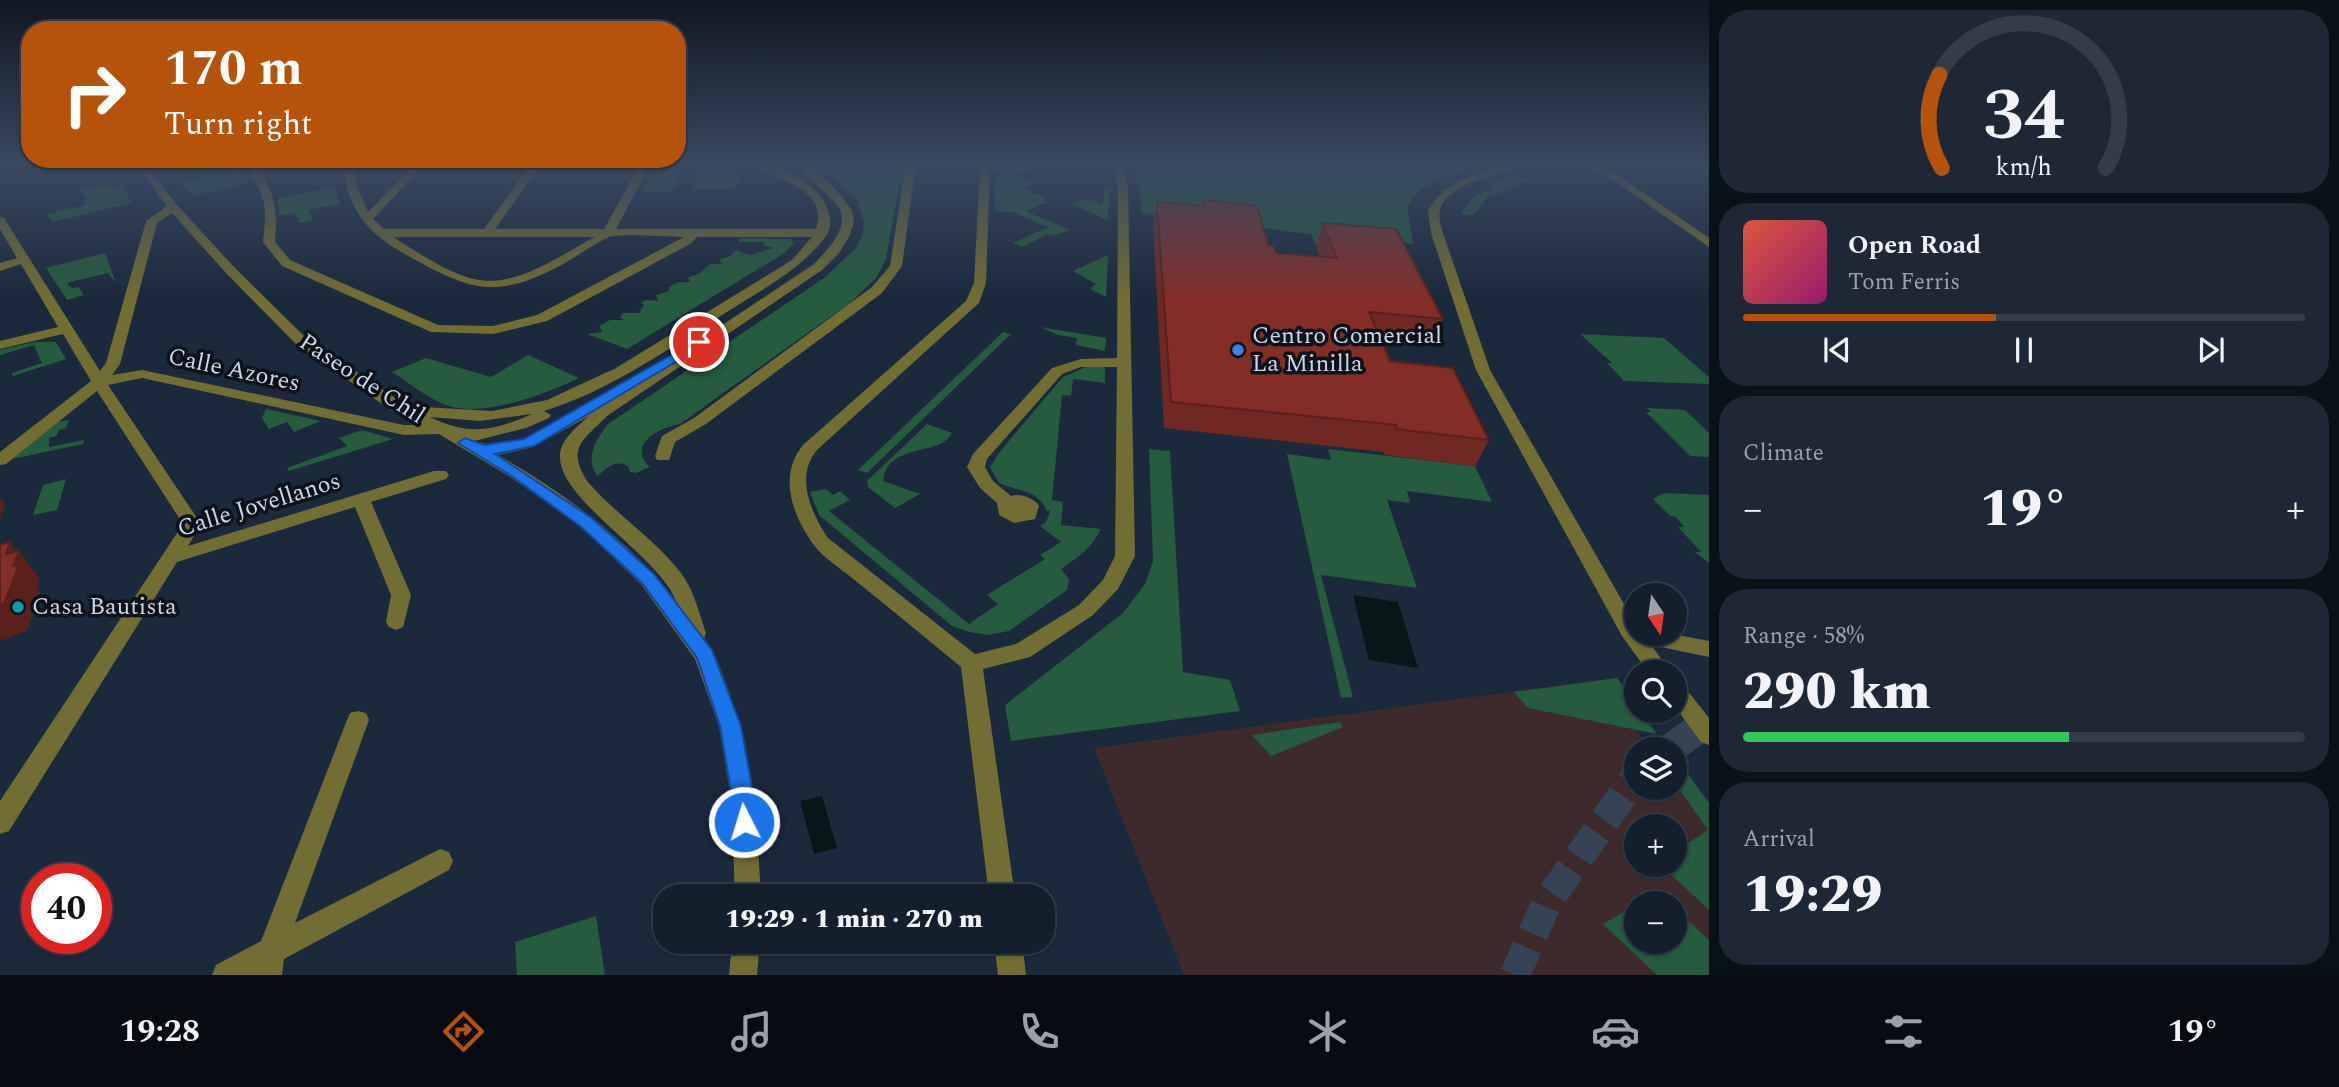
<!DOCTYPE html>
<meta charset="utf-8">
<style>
:root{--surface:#141f2e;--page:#1d2736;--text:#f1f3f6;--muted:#9da2aa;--line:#333d4a;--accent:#b45309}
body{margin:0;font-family:Spectral,serif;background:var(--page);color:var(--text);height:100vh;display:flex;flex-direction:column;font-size:26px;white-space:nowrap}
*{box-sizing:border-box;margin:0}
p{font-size:23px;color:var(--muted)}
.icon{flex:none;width:38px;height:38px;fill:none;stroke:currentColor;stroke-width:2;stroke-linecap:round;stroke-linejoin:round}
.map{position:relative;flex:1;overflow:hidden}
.panel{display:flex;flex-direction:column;gap:10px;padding:10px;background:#0b1119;width:630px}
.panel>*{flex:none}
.banner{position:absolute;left:21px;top:21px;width:665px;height:147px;border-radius:28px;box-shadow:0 2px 5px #0004,0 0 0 2px var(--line);background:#b45309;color:#fff;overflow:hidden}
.needle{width:46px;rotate:167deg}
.tools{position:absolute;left:1624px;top:583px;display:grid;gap:14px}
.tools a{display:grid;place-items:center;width:63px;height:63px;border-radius:50%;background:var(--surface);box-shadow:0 2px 5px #0004,0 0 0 2px var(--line);font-size:35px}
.speed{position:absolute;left:21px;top:863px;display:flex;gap:14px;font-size:35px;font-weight:700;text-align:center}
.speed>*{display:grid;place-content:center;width:91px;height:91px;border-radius:50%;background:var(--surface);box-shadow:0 2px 5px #0004,0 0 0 2px var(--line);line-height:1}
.speed .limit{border:10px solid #d22;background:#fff;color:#111}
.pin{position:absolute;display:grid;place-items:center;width:60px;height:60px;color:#fff;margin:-30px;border:4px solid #fff;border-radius:50%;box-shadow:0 2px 7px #0007}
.me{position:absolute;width:77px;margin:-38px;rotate:355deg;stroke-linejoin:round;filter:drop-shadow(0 0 5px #0008)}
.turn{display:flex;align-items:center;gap:24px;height:147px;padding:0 28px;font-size:32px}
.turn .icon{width:91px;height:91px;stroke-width:2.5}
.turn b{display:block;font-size:49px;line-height:60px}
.big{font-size:52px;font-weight:800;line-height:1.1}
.panel .widget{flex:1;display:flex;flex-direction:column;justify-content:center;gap:10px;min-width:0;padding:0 24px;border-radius:28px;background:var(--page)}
.panel .dial{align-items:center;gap:0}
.dial svg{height:182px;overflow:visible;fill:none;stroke:var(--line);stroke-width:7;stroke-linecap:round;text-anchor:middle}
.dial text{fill:var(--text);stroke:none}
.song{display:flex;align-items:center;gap:21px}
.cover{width:84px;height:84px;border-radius:10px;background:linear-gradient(135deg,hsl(10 70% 55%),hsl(320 70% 35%))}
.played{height:7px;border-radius:4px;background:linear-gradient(90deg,var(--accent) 45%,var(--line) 45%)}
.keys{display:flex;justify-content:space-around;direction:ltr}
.heat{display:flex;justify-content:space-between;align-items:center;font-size:38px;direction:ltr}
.charge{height:10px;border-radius:5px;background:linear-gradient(90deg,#34c759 58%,var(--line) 0)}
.trip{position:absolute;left:653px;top:884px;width:402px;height:70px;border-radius:28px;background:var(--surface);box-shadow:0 2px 5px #0004,0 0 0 2px var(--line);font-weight:800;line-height:70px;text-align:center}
.tab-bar{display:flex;height:112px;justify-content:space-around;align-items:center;background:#080c12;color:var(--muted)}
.tab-bar .icon{width:49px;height:49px}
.tab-bar .current{color:var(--accent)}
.tab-bar b{font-size:32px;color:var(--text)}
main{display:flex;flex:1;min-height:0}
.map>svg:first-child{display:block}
</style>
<main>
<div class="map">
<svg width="1709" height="975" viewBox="0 0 1709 975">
<rect width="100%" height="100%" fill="#1b293d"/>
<!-- education -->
<path fill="#3e2a2d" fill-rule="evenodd" d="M1600,680l50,69h-14v39h39v-5l34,48v144h-525l-90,-227zM1636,826h39v38h-39zM1636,903h39v39h-39z"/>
<!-- green -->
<path fill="#255b3e" d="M657,163h29l-13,28h-30z
M815,163h88l-17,96 -10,19 -25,24 -171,122c-21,3 -54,21 -30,43l-14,6 -6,-1 -2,-6c-14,-7 -20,2 -31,10 -12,-19 -2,-35 11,-52l216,-146 32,-30 6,-12 2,-13 -6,-23z
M1130,163h357c-31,11 -63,13 -80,44l6,37 -94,-8 3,9h-6l-5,-11 -169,-21 -3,-28z
M242,169l6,13 -55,14 -13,-13z
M699,173l41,1 -5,15h-42z
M1012,174l23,9 -13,5 25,10 -5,2 5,2 -22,9 45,19 -17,6 -5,-2 -26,13 -9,-4 35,-16 -36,-15 -17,-1 -1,-33z
M1515,175l15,5 -43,18 -14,17 -12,-1 14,-18 17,-8 -2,-3z
M107,184l3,4 13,-3 8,18 -78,19 -7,-8 39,-9 -3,-4 6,-2 -8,-9z
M335,187l5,17 -31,6 4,10 -14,3 -4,-10 -16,3 -1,-18z
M1105,188l5,1 -2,31 -37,-16 16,-5 15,5z
M739,238l51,1 4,4 -11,11 -156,95 -40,-15 15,-2 -3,-6 11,-6h14l-4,-2 3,-5h17l2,-1 -3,-1 5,-6 -3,-2 5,-3 12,1 -2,-6 13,-4v-4l10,-5h11l-2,-5 11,-3 11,-10h12l-3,-5 10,-2 7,-7 14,5 23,-7 -9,-3v-3h-26z
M105,253l11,30 -8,-10 -38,9 -3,2 5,4 6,-1 6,8 -17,5 -21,-32z
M1108,255l-2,42 -16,-8 6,-5 -23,-13z
M1040,327l66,11 -1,13 -29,-6 1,-7 -19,-3z
M1003,332l8,2 -144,139 -9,-3z
M1580,334l84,4 45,39v7l-85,-3 -17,-18h5z
M34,342h22l10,17 -53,17 -1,-3 30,-10 -8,-18 -34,10v-5z
M528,355l51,23c-33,16 -100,42 -136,26 -18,-8 -34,-21 -51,-32l34,-14 65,19z
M1086,367h19v16l-32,-4 -2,17 -9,-1 -10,105 11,2 -2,23 40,4c-10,20 -23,28 -40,40l8,10 -2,11 -58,41 -20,4 -20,-3 -17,-6 -133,-111 -9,-23 16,-3 7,6 7,-4 10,9 -21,11 140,113 29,-20 -11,-9 58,-36 -5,-4 21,-13 -21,-16 6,-4 4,-11 -4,-1c-7,-20 -30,-19 -47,-27l-9,-16 11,-17 62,-73z
M1647,408l38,2 24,23v24l-19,-1 -44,-44h5z
M266,409l55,12 -27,11 -7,-10 -18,7 -7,-11z
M69,420l-3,8 -7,2 -3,6 -7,2v9l35,-7 -1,4 -71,15 46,-37z
M927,424l25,9c-3,4 -7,9 -12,11 -22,9 -54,7 -57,37l37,13 -25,14 -27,-21 -1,-6z
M362,430l31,9 -104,32 -2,-3 60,-22 -8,-8z
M1149,449l21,2 13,221 47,8 10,31 -229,30 -6,-36 118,-92 22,-29 8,-23z
M1328,449l147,17 17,36 -85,-11 3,12 -23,-3 30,88 -96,-13 32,122 -12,1 -54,-244 44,6z
M66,479l-9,31 -24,5 10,-30z
M1664,493l45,2v68l-14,-11h6l-23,-25h6l-8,-10 -6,-1 -17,-17z
M1617,678l19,27v5l4,1 17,23 -129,-26 -14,-16z
M1340,722l3,5 -72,29 -19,-21z
M1675,756l34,47v107l-48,-45 14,-1v-12l33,-22 -33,-47z
M1636,905v37h39v-33l34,31v35h-52l-54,-51z
M596,916l9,59h-88l-2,-33z"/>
<!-- water -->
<path fill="#061718" d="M1353,595l45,7 20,66 -49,-8z
M822,796l15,52 -23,6 -14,-53z"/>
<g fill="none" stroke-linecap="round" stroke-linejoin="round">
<!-- highway-tunnel -->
<path stroke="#364356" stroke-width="30" stroke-dasharray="30 15" stroke-linecap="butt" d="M1670,749l39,-28
M1515,975l31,-71 90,-128"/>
<!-- minor -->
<path fill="#726d32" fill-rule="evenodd" d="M134,163h10l33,42 58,63 70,69 102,69 85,5 55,-11 69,-32 176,-108 20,-23h-115l-7,7 -143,77 -54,13 -62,-2 -149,-66 -19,-24c5,-42 1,-42 -16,-79h10c17,34 21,40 18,79l15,18 148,65 55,1 44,-11 147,-78c-15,0 -64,-4 -75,0 -16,7 -31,19 -46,27 -69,38 -96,25 -160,-11 -38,-22 -55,-45 -61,-90h10l4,21 12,28 48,-49h10l-53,56 11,10h100l48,-66h10l-47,66h109l37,-66h10l-35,66h200c13,-44 -41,-46 -64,-66 23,0 50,14 66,30 10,11 17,32 8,43 -26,35 -67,55 -104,79 -57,36 -113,76 -178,96l7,4 -2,3 -23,10 -52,13c45,16 93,-25 130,-48l5,-2 7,5 198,-132c56,-57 17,-59 -20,-101h11l28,23 19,24 2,12 -4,13 -11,18 -17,17 -215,146c-23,24 -41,31 -20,65 28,33 67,57 94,92 13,17 18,40 25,60l-2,5c12,17 18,35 25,54 24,66 28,134 32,204h-26l-4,-98 -12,-72 -24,-67 -54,-75 -61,-58 -68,-48 -73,-44 -35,1 -262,-57 -34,7 93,139 -13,22 246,-75h12l3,4 -3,4 -75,23 40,93 -8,32 -7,3 -7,-3 -3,-5 5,-27 -36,-88 -178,55 -168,269 -9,3v-33l183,-277 -86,-133 -91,73 -6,1v-13l91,-71 -28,-47 -63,15v-8l58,-14 -37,-63 -21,7v-8l17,-5 -17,-29v-12l4,1 96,153 6,-8 40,-142 21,-15zM172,213l55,61 68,69 97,68 28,14h-16l-262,-55 -30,5 8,-11 37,-141zM393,237h202c-35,18 -79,52 -121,42 -24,-5 -59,-28 -81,-42zM532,414c-39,17 -63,22 -102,3l50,4zM589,416c-10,9 -28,23 -29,38 -4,45 98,100 116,147 -47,-61 -112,-108 -178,-146l35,-8z
M906,163h10l-14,103 -20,27 -176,131 -31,18 -6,18h-12l-2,-4 7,-20 32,-18 178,-131 18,-21z
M961,163h111l-5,3 -53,5 -24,-2 -4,114 -7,20 -161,146c-24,26 -7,64 10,89l147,116 41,-10 63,-39 24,-25 12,-24 2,-189h-36l-19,7 -75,85 -2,8 8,14 18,15c9,-3 23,2 28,10l-4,13 -21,4 -15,-8 -2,-12 -17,-15 -13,-21 6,-13 79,-86 29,-9 36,-1 1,-171 -5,-17 -6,-7h11l5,6 5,18 7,369 -17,33 -25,26 -63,42 -47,12 32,227h-26l-28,-229c-35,-29 -69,-57 -104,-85 -14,-12 -34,-24 -44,-38 -21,-30 -35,-68 -10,-99l163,-144 8,-18 6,-116z
M1510,163h14c-20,15 -78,17 -84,48 -2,7 1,15 3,22l47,137 146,255v9h37l36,7v16l-58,-12 20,27h-23l-26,-36 -146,-266 -45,-137 -3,-22c16,-31 51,-38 82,-48z
M1572,163h29l108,75v9l-103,-72z
M1675,682l8,3 26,33v27l-8,-3 -26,-35z
M358,711l8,2 3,7 -74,203 145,-74 9,3 4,9 -4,9 -165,89 -2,16h-70l4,-10 45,-24 86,-221 3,-7z
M732,942h28l-3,33h-28z
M994,942h28l4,33h-28z"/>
</g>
<!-- wall -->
<path fill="#702822" d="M1204,200l64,45 8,8 44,4 -4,-11 7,-23 120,96 -10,25 -53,-6 10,23 99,79 -14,26 -90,-11 -1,-3 -220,-24 -11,-204 4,-22 45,4z"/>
<!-- shaded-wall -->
<path fill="#5b201b" d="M0,498l5,6 -5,16z
M10,542l8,11 1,-2 21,28 -3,9 3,5 -13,38 -27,10v-36l6,-51z"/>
<!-- building -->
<path fill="#822e27" stroke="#5b201b" stroke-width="2" d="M1204,200l53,6 11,39 6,1 2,7 61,5 -14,-35 73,6 47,90 -74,-7 21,49 63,7 36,72 -92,-11 -1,-4 -225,-23 -14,-200 48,4z
M10,542l-4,12 13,-3 -6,15 6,-1 -15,38 -4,2v-60z"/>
<!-- sky -->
<linearGradient id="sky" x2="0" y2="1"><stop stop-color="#0f1722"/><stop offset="0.55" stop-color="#394962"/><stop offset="1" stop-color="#394962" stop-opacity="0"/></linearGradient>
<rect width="1709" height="299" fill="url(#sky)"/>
<!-- route -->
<path fill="#1a73e8" stroke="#114b97" stroke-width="2" d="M699,339l7,3 -2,3 -170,101 -39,8 97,64 62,56 58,76 29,76 13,72 2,24 -4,8 -8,3 -8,-3 -3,-8 -1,-24 -12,-72 -23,-68 -55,-75 -62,-57 -67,-49 -55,-34 7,-5 19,7 40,-6z"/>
<!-- markers -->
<circle fill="#3f7fe0" stroke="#0c121b" stroke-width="2.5" cx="1238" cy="350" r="7"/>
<circle fill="#0f9aa8" stroke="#0c121b" stroke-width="2.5" cx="18" cy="607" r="7"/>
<g text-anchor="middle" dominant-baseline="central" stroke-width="7" stroke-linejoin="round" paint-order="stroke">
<!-- poi labels -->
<g font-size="24" fill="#cdd6e3" stroke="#0c121b" text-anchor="start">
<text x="1252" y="336">Centro Comercial<tspan x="1252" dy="28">La Minilla</tspan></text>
<text x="32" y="607">Casa Bautista</text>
</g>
<!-- street labels -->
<g font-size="24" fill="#cdd6e3" stroke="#0c121b">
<text transform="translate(234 370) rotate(12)">Calle Azores</text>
<text transform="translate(362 379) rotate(33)">Paseo de Chil</text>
<text transform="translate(259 505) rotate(-17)">Calle Jovellanos</text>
</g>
</g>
</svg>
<div class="tools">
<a><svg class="needle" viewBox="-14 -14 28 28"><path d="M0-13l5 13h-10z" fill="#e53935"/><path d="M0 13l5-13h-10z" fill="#9da2aa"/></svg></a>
<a><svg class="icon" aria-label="search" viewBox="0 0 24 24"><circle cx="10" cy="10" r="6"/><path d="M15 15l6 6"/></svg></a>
<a><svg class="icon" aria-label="layers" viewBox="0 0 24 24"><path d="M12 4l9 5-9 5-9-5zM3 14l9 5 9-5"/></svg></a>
<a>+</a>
<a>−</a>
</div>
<div class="speed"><div class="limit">40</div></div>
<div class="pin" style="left:699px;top:342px;background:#d93025"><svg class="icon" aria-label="arrive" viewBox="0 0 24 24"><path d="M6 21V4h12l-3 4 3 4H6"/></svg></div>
<svg class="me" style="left:744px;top:822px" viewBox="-20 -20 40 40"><circle r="17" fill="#1a73e8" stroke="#fff" stroke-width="3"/><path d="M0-11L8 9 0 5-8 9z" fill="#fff"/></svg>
<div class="trip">19:29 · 1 min · 270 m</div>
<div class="banner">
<div class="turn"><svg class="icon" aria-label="right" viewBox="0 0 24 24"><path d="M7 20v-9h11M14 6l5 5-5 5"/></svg><div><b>170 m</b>Turn right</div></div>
</div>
</div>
<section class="panel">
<div class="widget dial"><svg viewBox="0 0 100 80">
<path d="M14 69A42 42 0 1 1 86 69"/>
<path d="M14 69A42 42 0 0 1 13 28" stroke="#b45309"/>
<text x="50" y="56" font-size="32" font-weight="700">34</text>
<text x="50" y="72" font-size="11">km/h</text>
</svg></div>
<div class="widget">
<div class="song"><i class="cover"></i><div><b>Open Road</b><p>Tom Ferris</p></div></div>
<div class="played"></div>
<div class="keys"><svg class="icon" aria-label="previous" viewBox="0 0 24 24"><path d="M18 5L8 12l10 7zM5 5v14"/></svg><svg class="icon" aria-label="pause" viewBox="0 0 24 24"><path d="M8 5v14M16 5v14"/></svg><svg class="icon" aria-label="next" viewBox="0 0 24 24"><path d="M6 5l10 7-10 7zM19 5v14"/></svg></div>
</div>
<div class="widget"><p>Climate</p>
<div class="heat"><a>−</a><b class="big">19°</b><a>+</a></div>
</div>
<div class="widget"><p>Range · 58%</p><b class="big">290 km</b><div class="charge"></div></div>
<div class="widget"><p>Arrival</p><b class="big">19:29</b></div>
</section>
</main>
<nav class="tab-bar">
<b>19:28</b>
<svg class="icon current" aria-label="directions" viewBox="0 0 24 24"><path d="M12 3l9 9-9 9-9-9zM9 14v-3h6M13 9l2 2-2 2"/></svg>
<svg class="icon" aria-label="music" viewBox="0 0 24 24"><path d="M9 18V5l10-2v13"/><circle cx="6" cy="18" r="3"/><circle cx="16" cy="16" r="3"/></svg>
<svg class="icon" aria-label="phone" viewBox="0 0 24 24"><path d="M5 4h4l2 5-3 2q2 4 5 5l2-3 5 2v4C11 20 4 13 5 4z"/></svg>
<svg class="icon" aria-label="climate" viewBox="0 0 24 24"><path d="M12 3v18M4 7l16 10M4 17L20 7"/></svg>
<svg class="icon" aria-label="car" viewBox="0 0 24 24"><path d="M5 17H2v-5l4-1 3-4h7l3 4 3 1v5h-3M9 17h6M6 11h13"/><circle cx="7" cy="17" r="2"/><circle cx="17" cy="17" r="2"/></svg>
<svg class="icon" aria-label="filters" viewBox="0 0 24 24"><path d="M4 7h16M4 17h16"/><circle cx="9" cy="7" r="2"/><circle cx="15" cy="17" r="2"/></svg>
<b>19°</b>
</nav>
